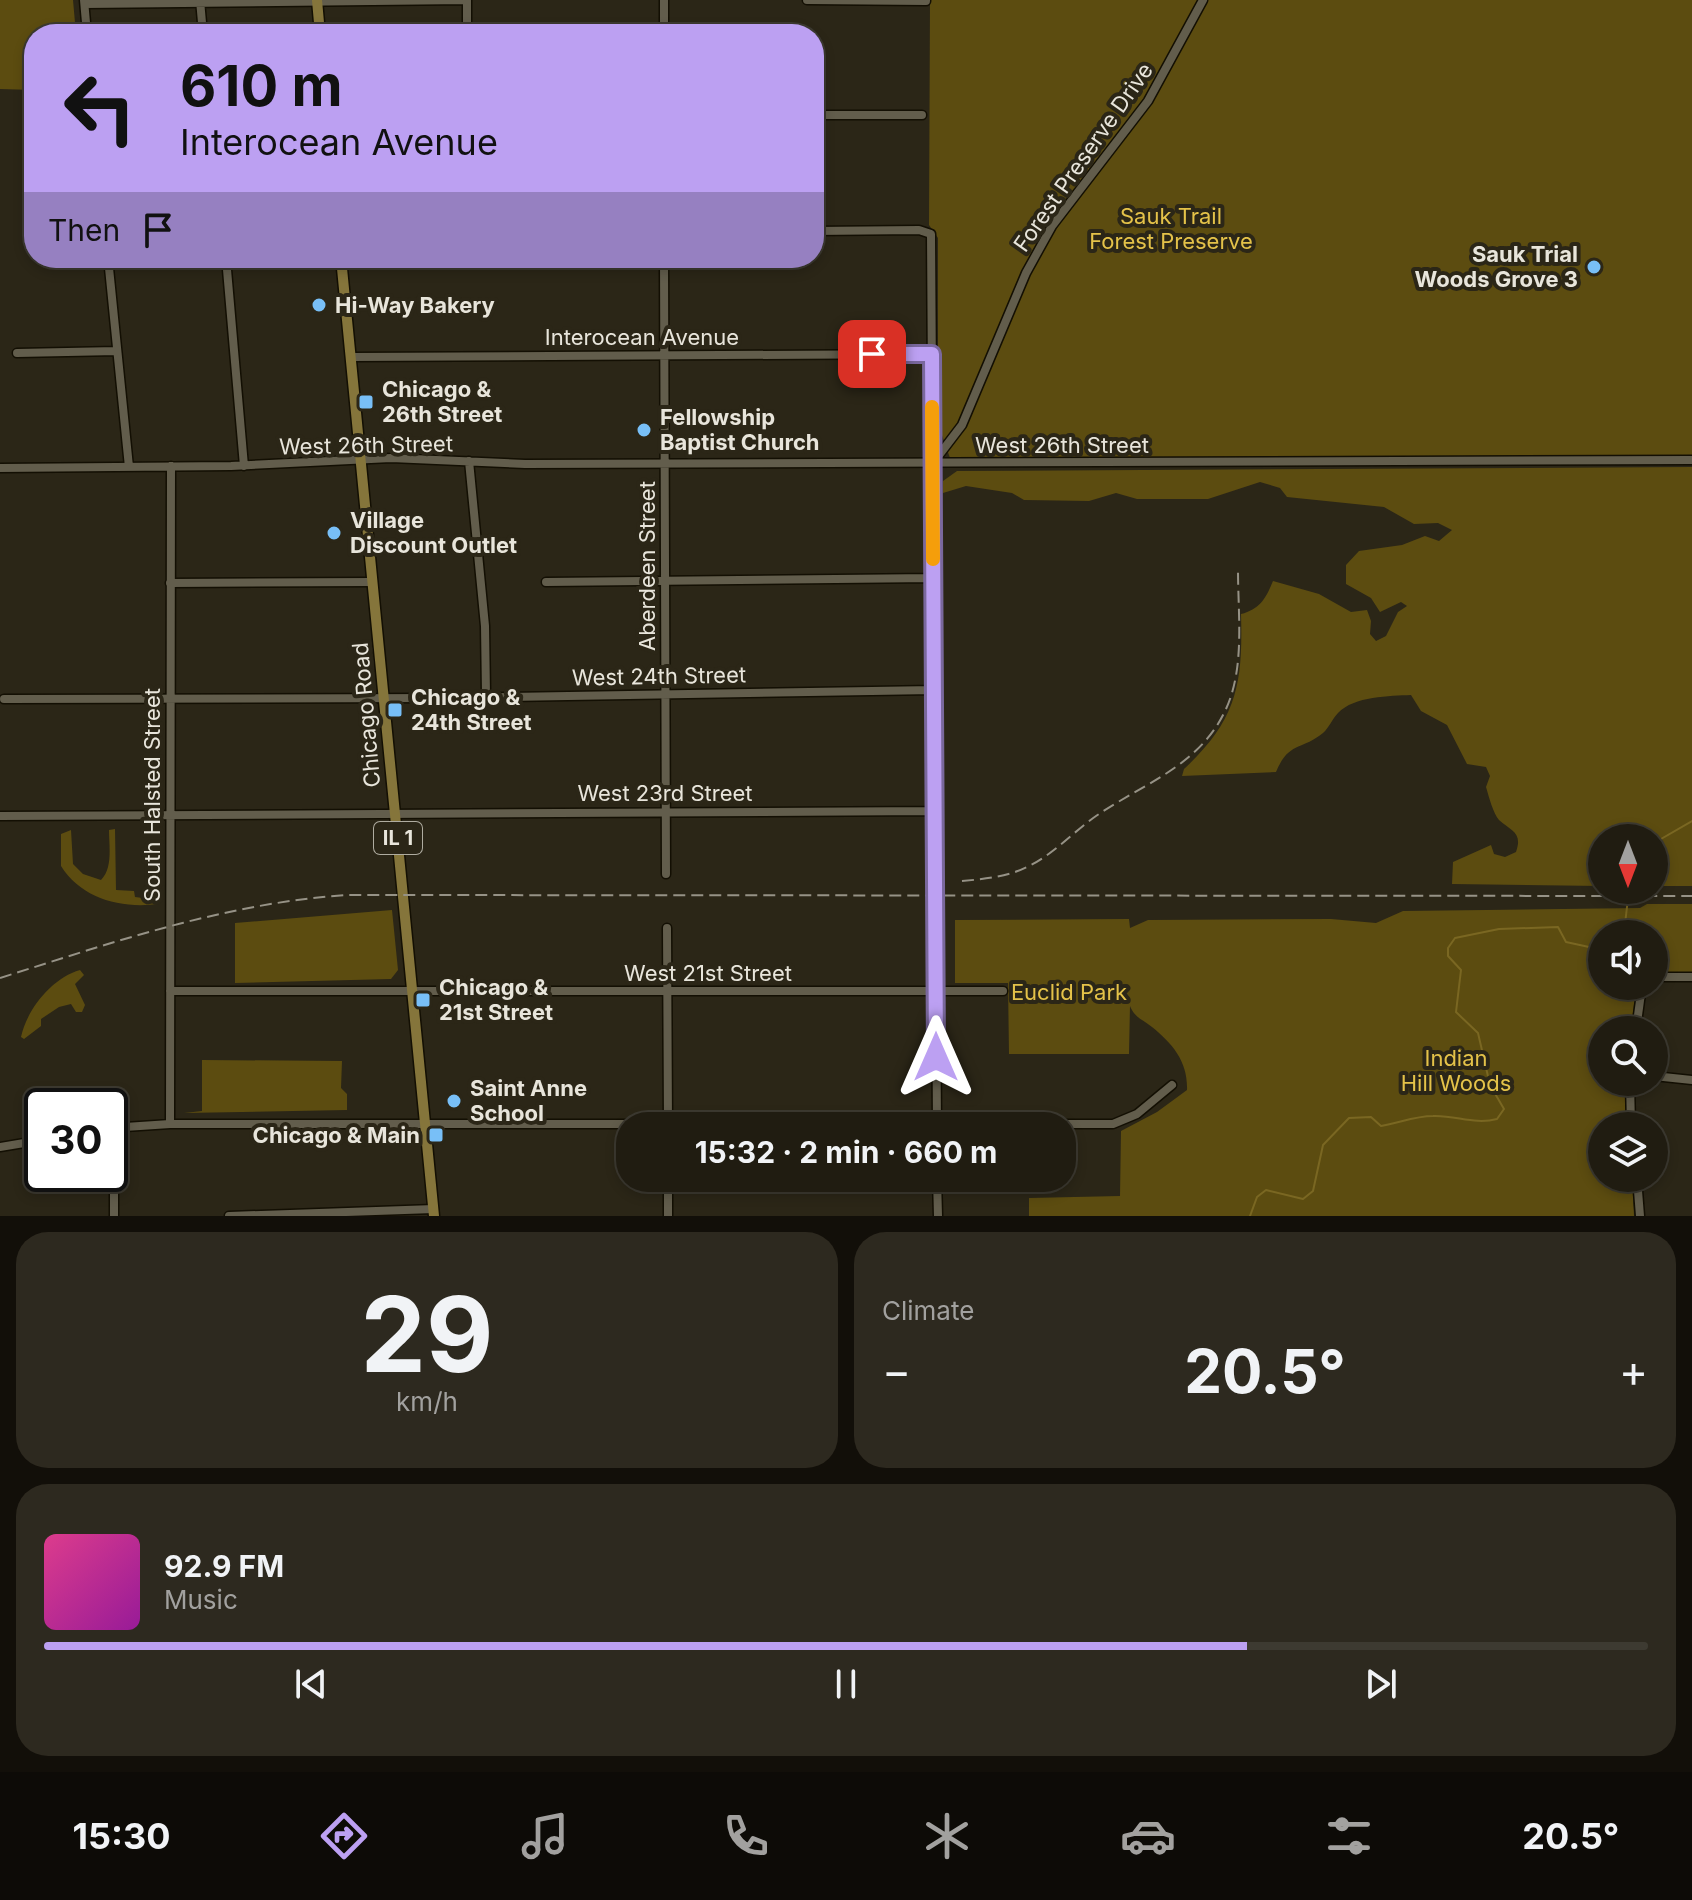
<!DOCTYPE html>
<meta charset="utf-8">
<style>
:root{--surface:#201c11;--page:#2d291f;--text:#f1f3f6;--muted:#a2a19f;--line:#3d3a31;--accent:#bca0f2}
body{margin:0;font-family:Inter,sans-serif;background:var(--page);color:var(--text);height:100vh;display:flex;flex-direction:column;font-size:30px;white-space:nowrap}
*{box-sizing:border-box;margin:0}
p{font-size:26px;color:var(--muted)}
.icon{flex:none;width:44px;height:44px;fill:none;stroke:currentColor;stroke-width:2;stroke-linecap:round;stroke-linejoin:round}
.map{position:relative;height:1216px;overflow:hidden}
.sheet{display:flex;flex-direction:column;gap:16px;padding:16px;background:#120f09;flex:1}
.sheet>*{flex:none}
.guide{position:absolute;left:24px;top:24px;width:800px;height:244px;border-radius:32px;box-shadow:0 4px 12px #0003,0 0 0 2px var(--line);background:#bca0f2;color:#111;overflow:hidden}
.needle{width:52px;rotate:180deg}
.buttons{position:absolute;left:1588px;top:824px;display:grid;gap:16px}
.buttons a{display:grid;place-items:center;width:80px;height:80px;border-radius:50%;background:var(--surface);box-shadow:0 4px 12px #0003,0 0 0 2px var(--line);font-size:40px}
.speed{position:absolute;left:24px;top:1088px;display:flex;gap:16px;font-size:40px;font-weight:700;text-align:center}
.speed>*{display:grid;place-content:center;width:104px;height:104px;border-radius:50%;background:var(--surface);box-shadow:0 4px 12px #0003,0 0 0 2px var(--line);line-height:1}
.speed .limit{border:4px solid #111;border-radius:12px;background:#fff;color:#111}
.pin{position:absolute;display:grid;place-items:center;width:68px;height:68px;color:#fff;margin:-34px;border-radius:16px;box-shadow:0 4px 12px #0006}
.me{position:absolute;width:88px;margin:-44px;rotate:0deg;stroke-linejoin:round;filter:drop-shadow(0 0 6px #0008)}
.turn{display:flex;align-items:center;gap:28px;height:168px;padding:0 24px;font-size:36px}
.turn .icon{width:104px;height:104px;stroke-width:2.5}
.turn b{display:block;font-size:56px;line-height:68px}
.then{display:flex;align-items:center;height:76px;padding:0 24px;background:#0003;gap:16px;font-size:30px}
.big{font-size:60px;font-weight:700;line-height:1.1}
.sheet .card{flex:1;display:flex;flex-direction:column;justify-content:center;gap:12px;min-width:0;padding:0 28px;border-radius:32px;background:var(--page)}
.sheet .dial{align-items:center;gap:0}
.dial b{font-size:104px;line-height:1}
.song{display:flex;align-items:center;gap:24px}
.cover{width:96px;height:96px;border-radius:12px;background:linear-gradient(135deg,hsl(330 70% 55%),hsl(300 70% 35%))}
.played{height:8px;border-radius:4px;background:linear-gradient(90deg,var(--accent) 75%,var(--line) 75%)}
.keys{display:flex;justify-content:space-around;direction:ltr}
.heat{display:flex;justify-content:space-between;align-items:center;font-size:44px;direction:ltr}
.sheet .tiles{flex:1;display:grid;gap:16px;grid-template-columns:1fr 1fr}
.card:last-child{grid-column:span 2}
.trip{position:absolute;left:616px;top:1112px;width:460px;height:80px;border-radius:32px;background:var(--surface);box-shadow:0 4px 12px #0003,0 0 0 2px var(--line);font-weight:700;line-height:80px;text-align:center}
.tab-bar{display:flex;height:128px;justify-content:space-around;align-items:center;background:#0d0b07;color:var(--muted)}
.tab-bar .icon{width:56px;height:56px}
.tab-bar .on{color:var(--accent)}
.tab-bar b{font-size:36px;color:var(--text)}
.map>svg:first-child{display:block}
</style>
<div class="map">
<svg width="1692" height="1216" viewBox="0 0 1692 1216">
<rect width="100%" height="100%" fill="#2b2617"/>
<!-- green -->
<path fill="#5c4c10" d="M0,0h73l3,34h-42v56l-34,-1z
M930,0h762v456l-742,2 -12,-34v-186l-9,-13z
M1692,467v419h-38v-48h-52v48l-150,-2 1,-22 38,-17 3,9 11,3 11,-5c7,-20 -5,-21 -17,-32 -6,-7 -10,-23 -13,-33l4,-11 -4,-9 -19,-3 -20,-39 -26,-14 -10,-16c-21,1 -57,1 -73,18 -6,6 -9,15 -15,20 -22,18 -34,8 -47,39l-94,4 2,-7c53,-49 59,-85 57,-155 19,-5 25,-16 32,-33l46,13 32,18 16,-2 4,11 -1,13 6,7 10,-5 12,-24 9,-6 -6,-4 -21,10 -9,-14 -25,-14v-19l13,-14 43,-6 23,-9 14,5 13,-11 -14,-7 -24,1 -30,-17 -97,-10 -7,-9 -20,-6 -52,17h-71l-21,-6 -27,8 -65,-1 -12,-7 -46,-7 -23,7v-12l14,-10z
M115,829l1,61 18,1 1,6 23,3v4c-38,5 -77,-6 -97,-38v-32l10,-4 2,34 10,10 18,6c12,-12 8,-34 8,-50z
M1647,904h45v68h-38v-38h-52v52h34l-5,44h-29v52h23l1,44h-24v52h30l2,38h-605v-18l91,-2 1,-65 36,-19 30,-22c1,-28 -14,-46 -35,-63 -10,-8 -17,-9 -22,-21l-1,48h-120l-1,-71h-53v-63l174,-1 1,9 18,-8 183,-1 45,4 27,-12 237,-3z
M392,910l6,60 -7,9 -156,4v-60z
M80,970l4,5 -9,9 10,21 -3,7h-6l-5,-8 -12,3 -18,12v7l-17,13 -3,-2c6,-28 31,-59 59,-67z
M202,1060l140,1 -1,27 6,6v16l-163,3 18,-2z"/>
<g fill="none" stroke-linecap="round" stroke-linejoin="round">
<!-- stream -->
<path stroke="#7a6722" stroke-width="2" d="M1654,843l38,-22
M1607,934l18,-10 4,-34
M1250,1216l7,-19 9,-7 37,9 10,-8 10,-46 26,-27 22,-1 10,9c18,-3 34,-10 52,-10 23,-1 41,9 64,3l7,-10 -14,-24 -12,-52 -22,-21 5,-42 -13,-14v-8l7,-10 44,-9 59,-2 8,15 23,5 13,-3"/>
<defs>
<path id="minor" d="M84,0l3,34
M200,0l3,34
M467,0v34
M664,0v34
M807,0l119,1
M85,4l382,-4
M814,115h108
M814,231l105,-1 12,4 6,892
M108,258l21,209
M226,258l18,208
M664,258l2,616
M17,353l100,-2
M352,357l580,-3
M469,461l16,165 1,69
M933,463l29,-38 64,-152 26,-47 96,-125 55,-101
M0,468l231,-2 160,-8 134,6 1167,-4
M546,582l387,-4
M170,583l203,-1
M4,699l439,-1 491,-8
M0,816l935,-5
M667,928l1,197
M1654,977h38
M170,991h833
M1636,1030l6,-44
M1654,1076l38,4
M1630,1082l1,44
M170,1124l1,-658
M114,1127v89
M110,1128l60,-4h943l24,-10 35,-29
M0,1147l42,-7
M668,1178v38
M937,1178l1,38
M1637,1178l3,38
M229,1216l205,-7"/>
<path id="major" d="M317,0l3,34
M341,258l93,958"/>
</defs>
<!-- minor casing -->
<use href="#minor" stroke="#130f03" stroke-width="11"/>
<!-- major casing -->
<use href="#major" stroke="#130f03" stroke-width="13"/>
<!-- minor -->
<use href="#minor" stroke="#625d4c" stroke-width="8"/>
<!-- major -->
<use href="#major" stroke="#85753b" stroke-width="10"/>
<!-- rail -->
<path stroke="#969286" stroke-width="2" stroke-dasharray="12 6" stroke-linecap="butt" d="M962,881c22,-2 45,-4 65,-14 26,-12 46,-35 69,-51 48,-33 104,-50 130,-107 19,-42 12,-93 12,-139
M0,978c114,-36 226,-75 347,-83l1345,1"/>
</g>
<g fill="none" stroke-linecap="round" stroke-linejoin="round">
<defs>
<path id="route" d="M872,354h60l4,703"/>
</defs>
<!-- route casing -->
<use href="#route" stroke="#7a689d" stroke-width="20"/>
<!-- route -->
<use href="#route" stroke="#bca0f2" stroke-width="14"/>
<!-- slow -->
<path stroke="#f59e0b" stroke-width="14" d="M932,407l1,152"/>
</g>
<!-- markers -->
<g fill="#78bff7" stroke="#2b2617" stroke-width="3">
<circle cx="1594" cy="267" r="8"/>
<circle cx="319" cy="305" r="8"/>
<rect x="358" y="394" width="16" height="16" rx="4"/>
<circle cx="644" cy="430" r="8"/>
<circle cx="334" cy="533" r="8"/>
<rect x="387" y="702" width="16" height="16" rx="4"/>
<rect x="415" y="992" width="16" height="16" rx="4"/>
<circle cx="454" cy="1101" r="8"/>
<rect x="428" y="1127" width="16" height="16" rx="4"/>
</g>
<g text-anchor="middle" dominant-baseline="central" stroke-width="8" stroke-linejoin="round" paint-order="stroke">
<!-- shield labels -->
<rect fill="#2b2617" stroke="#afaca0" stroke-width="2" x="374" y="822" width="48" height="32" rx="6"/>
<g font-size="20" font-weight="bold" fill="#e8e5db">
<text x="398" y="838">IL 1</text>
</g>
<!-- street labels -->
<g font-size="22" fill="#e8e5db" stroke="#2b2617">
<text transform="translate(1083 157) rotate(-55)">Forest Preserve Drive</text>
<text x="642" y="337">Interocean Avenue</text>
<text transform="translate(366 445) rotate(-1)">West 26th Street</text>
<text x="1062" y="445">West 26th Street</text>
<text transform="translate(647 566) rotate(-90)">Aberdeen Street</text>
<text transform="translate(659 676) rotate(-1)">West 24th Street</text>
<text transform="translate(366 715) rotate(-95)">Chicago Road</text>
<text x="665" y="793">West 23rd Street</text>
<text transform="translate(152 795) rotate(-90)">South Halsted Street</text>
<text x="708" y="973">West 21st Street</text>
</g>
<!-- park labels -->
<g font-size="22" fill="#e4c249" stroke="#2b2617">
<text x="1171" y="216">Sauk Trail<tspan x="1171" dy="25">Forest Preserve</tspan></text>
<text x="1069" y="992">Euclid Park</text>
<text x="1456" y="1058">Indian<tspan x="1456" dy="25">Hill Woods</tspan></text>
</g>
<!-- poi labels -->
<g font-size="22" font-weight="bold" fill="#e8e5db" stroke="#2b2617" text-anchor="start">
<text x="1578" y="254" text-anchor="end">Sauk Trial<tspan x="1578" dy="25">Woods Grove 3</tspan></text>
<text x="335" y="305">Hi-Way Bakery</text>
<text x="382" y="389">Chicago &amp;<tspan x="382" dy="25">26th Street</tspan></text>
<text x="660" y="417">Fellowship<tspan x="660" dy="25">Baptist Church</tspan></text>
<text x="350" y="520">Village<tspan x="350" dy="25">Discount Outlet</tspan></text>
<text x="411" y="697">Chicago &amp;<tspan x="411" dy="25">24th Street</tspan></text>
<text x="439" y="987">Chicago &amp;<tspan x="439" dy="25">21st Street</tspan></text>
<text x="470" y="1088">Saint Anne<tspan x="470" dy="25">School</tspan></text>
<text x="420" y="1135" text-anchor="end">Chicago &amp; Main</text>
</g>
</g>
</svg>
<div class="buttons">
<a><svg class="needle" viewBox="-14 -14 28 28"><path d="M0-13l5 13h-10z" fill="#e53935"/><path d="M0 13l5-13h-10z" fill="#a2a19f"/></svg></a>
<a><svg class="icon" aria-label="sound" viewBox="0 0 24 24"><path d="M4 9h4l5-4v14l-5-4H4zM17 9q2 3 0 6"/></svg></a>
<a><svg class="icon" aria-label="search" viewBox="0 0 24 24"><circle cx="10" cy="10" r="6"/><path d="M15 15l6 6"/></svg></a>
<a><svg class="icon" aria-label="layers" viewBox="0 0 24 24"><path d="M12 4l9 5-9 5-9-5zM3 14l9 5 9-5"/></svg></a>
</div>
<div class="speed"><div class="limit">30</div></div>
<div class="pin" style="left:872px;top:354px;background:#d93025"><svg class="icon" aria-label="arrive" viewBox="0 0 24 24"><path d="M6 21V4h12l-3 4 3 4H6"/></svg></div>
<svg class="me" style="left:936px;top:1057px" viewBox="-20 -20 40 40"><path d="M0-17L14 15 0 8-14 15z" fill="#bca0f2" stroke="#fff" stroke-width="4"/></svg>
<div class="trip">15:32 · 2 min · 660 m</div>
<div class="guide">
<div class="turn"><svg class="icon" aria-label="left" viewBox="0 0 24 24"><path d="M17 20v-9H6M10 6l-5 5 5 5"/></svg><div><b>610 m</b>Interocean Avenue</div></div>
<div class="then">Then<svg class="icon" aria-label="arrive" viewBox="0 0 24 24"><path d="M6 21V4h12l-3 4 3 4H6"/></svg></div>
</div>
</div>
<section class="sheet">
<div class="tiles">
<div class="card dial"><b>29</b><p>km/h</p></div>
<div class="card"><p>Climate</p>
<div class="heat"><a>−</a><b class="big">20.5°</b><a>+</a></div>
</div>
<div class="card">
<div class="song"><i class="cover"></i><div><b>92.9 FM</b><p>Music</p></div></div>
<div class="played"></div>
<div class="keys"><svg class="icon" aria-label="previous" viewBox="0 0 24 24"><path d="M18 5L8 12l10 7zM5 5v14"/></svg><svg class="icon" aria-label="pause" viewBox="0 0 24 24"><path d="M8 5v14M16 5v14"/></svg><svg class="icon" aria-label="next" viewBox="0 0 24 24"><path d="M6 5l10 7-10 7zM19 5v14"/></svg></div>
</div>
</div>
</section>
<nav class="tab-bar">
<b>15:30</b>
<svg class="icon on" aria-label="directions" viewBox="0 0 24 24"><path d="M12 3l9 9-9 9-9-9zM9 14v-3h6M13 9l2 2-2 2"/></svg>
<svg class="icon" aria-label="music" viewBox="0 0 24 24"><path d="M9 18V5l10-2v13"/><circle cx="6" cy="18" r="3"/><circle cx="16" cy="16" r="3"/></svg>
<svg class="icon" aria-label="phone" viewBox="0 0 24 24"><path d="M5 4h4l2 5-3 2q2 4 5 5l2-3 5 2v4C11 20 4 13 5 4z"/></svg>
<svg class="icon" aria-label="climate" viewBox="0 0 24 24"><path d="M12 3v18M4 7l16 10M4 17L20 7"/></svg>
<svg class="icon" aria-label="car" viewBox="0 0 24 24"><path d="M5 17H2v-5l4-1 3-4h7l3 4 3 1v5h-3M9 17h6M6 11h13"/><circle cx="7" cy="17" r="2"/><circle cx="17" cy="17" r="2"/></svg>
<svg class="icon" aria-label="filters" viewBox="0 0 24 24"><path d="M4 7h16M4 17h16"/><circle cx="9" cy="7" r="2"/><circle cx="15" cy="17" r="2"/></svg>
<b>20.5°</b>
</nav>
